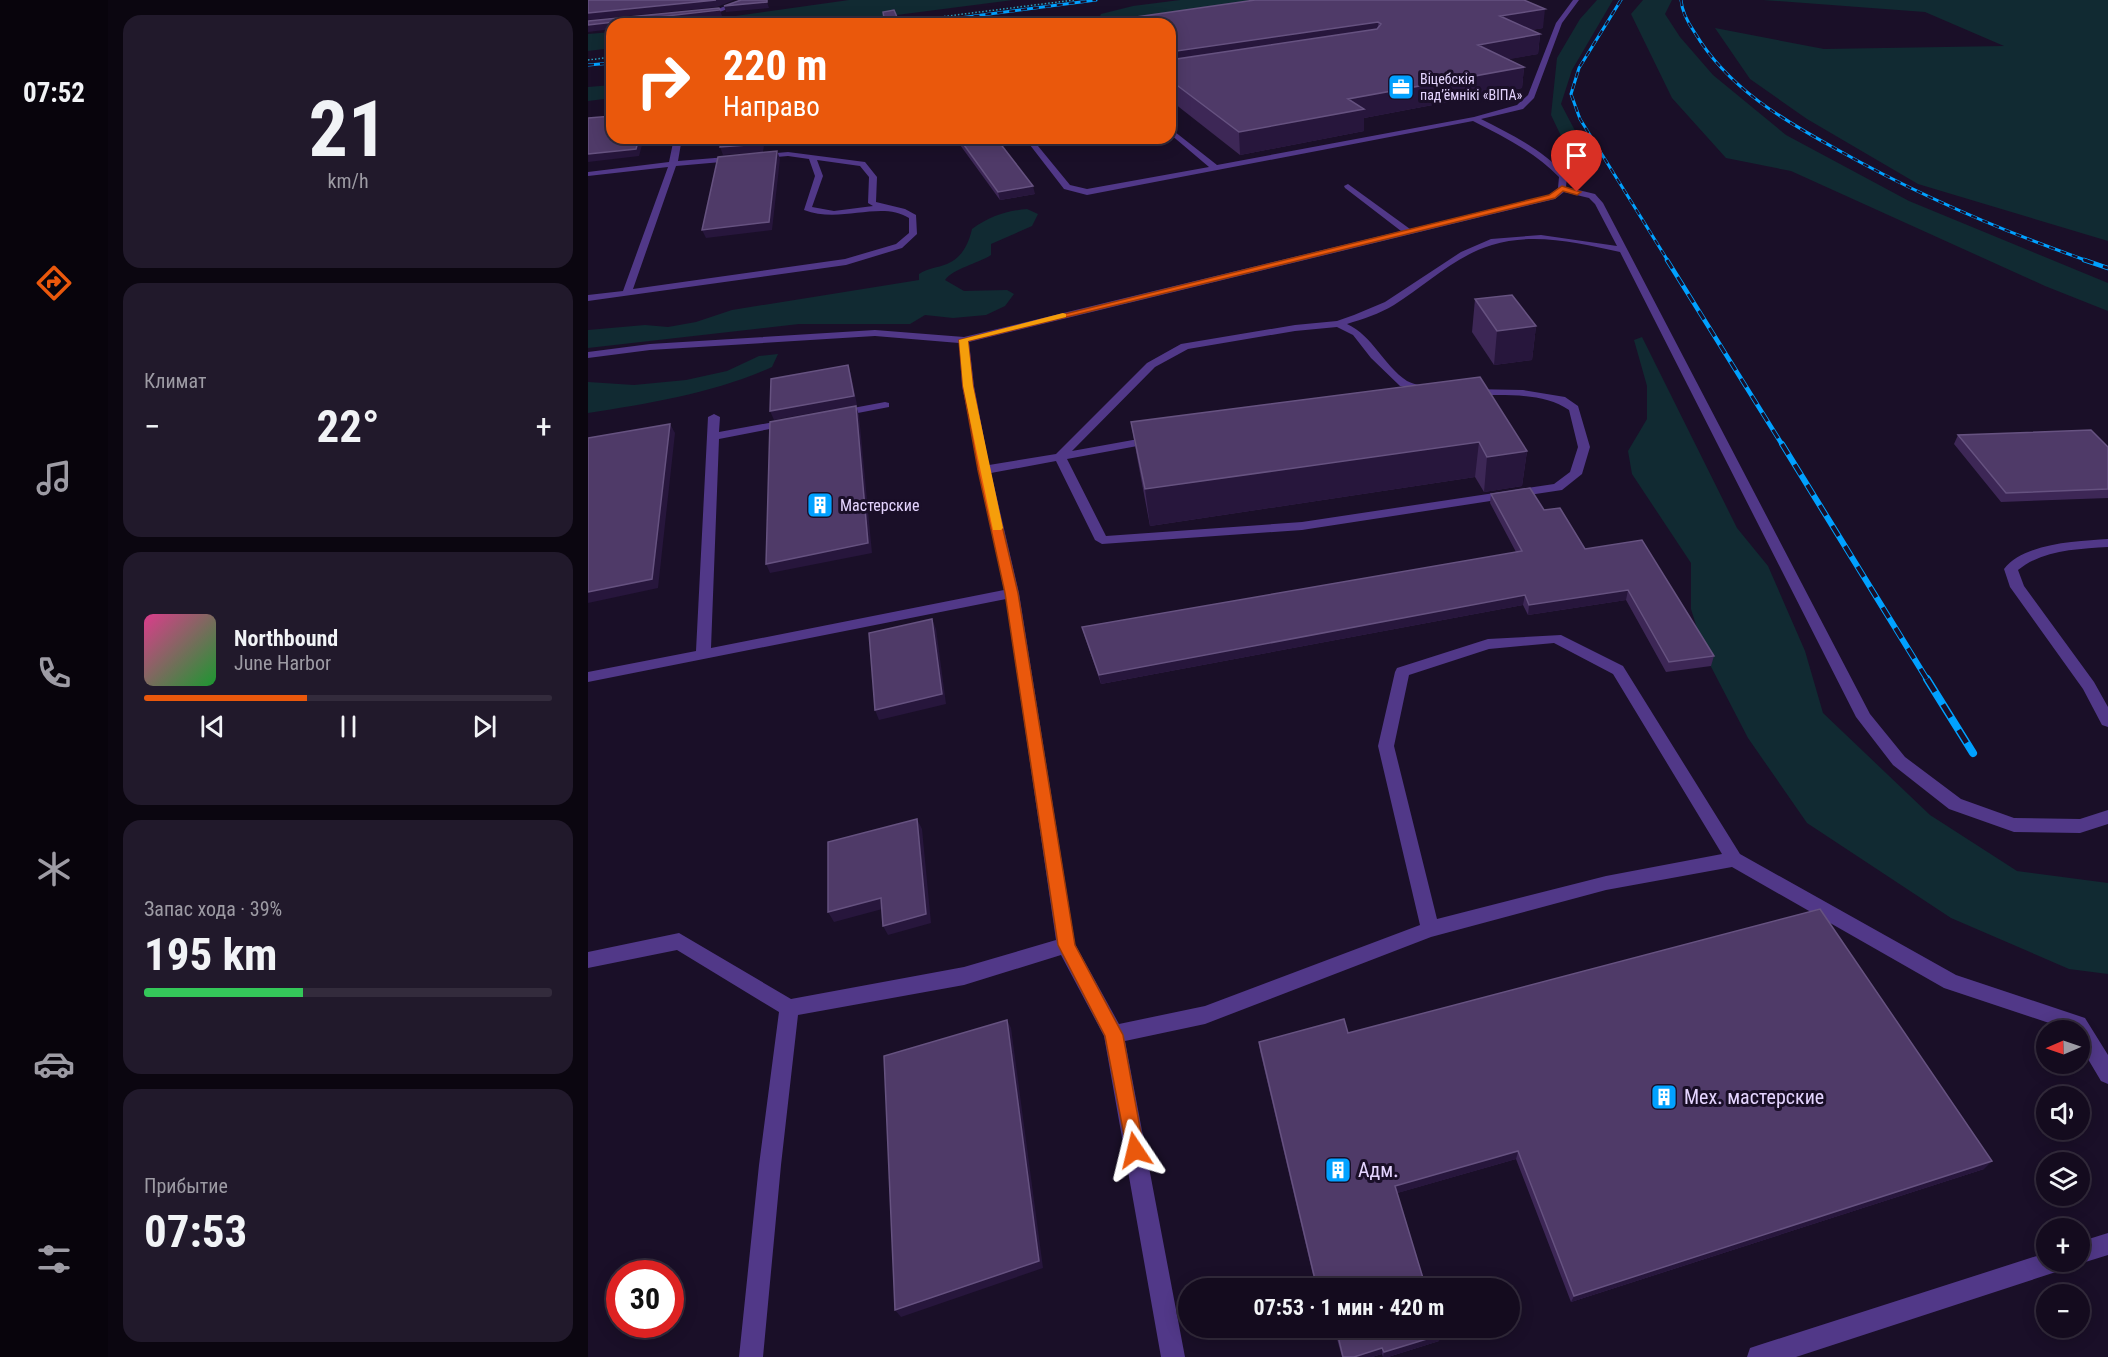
<!DOCTYPE html>
<html lang="ru">
<meta charset="utf-8">
<style>
:root{--surface:#140b1e;--page:#21192b;--text:#f1f3f6;--muted:#9d9ba4;--line:#332b3c;--accent:#ea580c}
body{margin:0;font-family:"Roboto Condensed",sans-serif;background:var(--page);color:var(--text);height:100vh;display:flex;flex-direction:column;font-size:22px;white-space:nowrap}
*{box-sizing:border-box;margin:0}
p{font-size:20px;color:var(--muted)}
.icon{flex:none;width:33px;height:33px;fill:none;stroke:currentColor;stroke-width:2;stroke-linecap:round;stroke-linejoin:round}
.map{position:relative;flex:1;overflow:hidden}
.sheet{display:flex;flex-direction:column;gap:15px;padding:15px;background:#0b0610;width:480px}
.sheet>*{flex:none}
.top-card{position:absolute;left:18px;top:18px;width:570px;height:126px;border-radius:18px;box-shadow:0 3px 15px #0003,0 0 0 2px var(--line);background:#ea580c;color:#fff;overflow:hidden}
.needle{width:39px;rotate:268deg}
.tools{position:absolute;left:1448px;top:1020px;display:grid;gap:12px}
.tools a{display:grid;place-items:center;width:54px;height:54px;border-radius:50%;background:var(--surface);box-shadow:0 3px 15px #0003,0 0 0 2px var(--line);font-size:30px}
.speed{position:absolute;left:18px;top:1260px;display:flex;gap:12px;font-size:30px;font-weight:700;text-align:center}
.speed>*{display:grid;place-content:center;width:78px;height:78px;border-radius:50%;background:var(--surface);box-shadow:0 3px 15px #0003,0 0 0 2px var(--line);line-height:1}
.speed .limit{border:9px solid #d22;background:#fff;color:#111}
.pin{position:absolute;display:grid;place-items:center;width:51px;height:51px;color:#fff;margin:-62px -26px;border-radius:50% 50% 50% 0;rotate:-45deg;box-shadow:0 0 6px #0007}
.pin .icon{rotate:45deg}
.me{position:absolute;width:66px;margin:-33px;rotate:350deg;stroke-linejoin:round;filter:drop-shadow(0 0 4px #0008)}
.turn{display:flex;align-items:center;gap:21px;height:126px;padding:0 18px;font-size:27px}
.turn .icon{width:78px;height:78px;stroke-width:2.5}
.turn b{display:block;font-size:42px;line-height:51px}
.big{font-size:45px;font-weight:700;line-height:1.1}
.sheet .tile{flex:1;display:flex;flex-direction:column;justify-content:center;gap:9px;min-width:0;padding:0 21px;border-radius:18px;background:var(--page)}
.sheet .dial{align-items:center;gap:0}
.dial b{font-size:78px;line-height:1}
.song{display:flex;align-items:center;gap:18px}
.cover{width:72px;height:72px;border-radius:9px;background:linear-gradient(135deg,hsl(330 70% 55%),hsl(130 70% 35%))}
.played{height:6px;border-radius:3px;background:linear-gradient(90deg,var(--accent) 40%,var(--line) 40%)}
.keys{display:flex;justify-content:space-around;direction:ltr}
.heat{display:flex;justify-content:space-between;align-items:center;font-size:33px;direction:ltr}
.charge{height:9px;border-radius:4px;background:linear-gradient(90deg,#34c759 39%,var(--line) 0)}
.trip{position:absolute;left:590px;top:1278px;width:342px;height:60px;border-radius:30px;background:var(--surface);box-shadow:0 3px 15px #0003,0 0 0 2px var(--line);font-weight:700;line-height:60px;text-align:center}
main{display:flex;flex:1;min-height:0}
.dock{display:flex;flex-direction:column;width:108px;justify-content:space-around;align-items:center;background:#08040c;color:var(--muted)}
.dock .icon{width:42px;height:42px}
.dock .on{color:var(--accent)}
.dock b{font-size:27px;color:var(--text)}
.map>svg:first-child{display:block}
</style>
<main>
<nav class="dock">
<b>07:52</b>
<svg class="icon on" aria-label="directions" viewBox="0 0 24 24"><path d="M12 3l9 9-9 9-9-9zM9 14v-3h6M13 9l2 2-2 2"/></svg>
<svg class="icon" aria-label="music" viewBox="0 0 24 24"><path d="M9 18V5l10-2v13"/><circle cx="6" cy="18" r="3"/><circle cx="16" cy="16" r="3"/></svg>
<svg class="icon" aria-label="phone" viewBox="0 0 24 24"><path d="M5 4h4l2 5-3 2q2 4 5 5l2-3 5 2v4C11 20 4 13 5 4z"/></svg>
<svg class="icon" aria-label="climate" viewBox="0 0 24 24"><path d="M12 3v18M4 7l16 10M4 17L20 7"/></svg>
<svg class="icon" aria-label="car" viewBox="0 0 24 24"><path d="M5 17H2v-5l4-1 3-4h7l3 4 3 1v5h-3M9 17h6M6 11h13"/><circle cx="7" cy="17" r="2"/><circle cx="17" cy="17" r="2"/></svg>
<svg class="icon" aria-label="filters" viewBox="0 0 24 24"><path d="M4 7h16M4 17h16"/><circle cx="9" cy="7" r="2"/><circle cx="15" cy="17" r="2"/></svg>
</nav>
<section class="sheet">
<div class="tile dial"><b>21</b><p>km/h</p></div>
<div class="tile"><p>Климат</p>
<div class="heat"><a>−</a><b class="big">22°</b><a>+</a></div>
</div>
<div class="tile">
<div class="song"><i class="cover"></i><div><b>Northbound</b><p>June Harbor</p></div></div>
<div class="played"></div>
<div class="keys"><svg class="icon" aria-label="previous" viewBox="0 0 24 24"><path d="M18 5L8 12l10 7zM5 5v14"/></svg><svg class="icon" aria-label="pause" viewBox="0 0 24 24"><path d="M8 5v14M16 5v14"/></svg><svg class="icon" aria-label="next" viewBox="0 0 24 24"><path d="M6 5l10 7-10 7zM19 5v14"/></svg></div>
</div>
<div class="tile"><p>Запас хода · 39%</p><b class="big">195 km</b><div class="charge"></div></div>
<div class="tile"><p>Прибытие</p><b class="big">07:53</b></div>
</section>
<div class="map">
<svg width="1520" height="1357" viewBox="0 0 1520 1357">
<rect width="100%" height="100%" fill="#1a0f28"/>
<!-- green -->
<path fill="#112a32" d="M261,0h164l-186,24h-149z
M592,0h144l-154,24h-73l4,-10 32,-8z
M1009,0h16l-41,70 -11,34 31,59 -10,1 -10,-5 -21,-44 6,-57 23,-39z
M1055,0h29l-7,14 15,23 33,38 73,60 123,66 199,82v28l-63,-25 -254,-115 -65,-13 -54,-60 -41,-84z
M1175,0h345v241l-190,-57 -111,-65 -57,-40 -35,-51 109,21 180,-3 -79,-34z
M24,32v16l-24,3v-17z
M24,85v13l-24,3v-14z
M439,209l11,5 -6,12 -41,18v11c-14,9 -37,13 -46,25l19,11 43,-1 7,4 -9,12 -19,9 -33,3 -28,-3 -15,9h-111l-211,24v-18l57,-5 23,2 28,-5 36,-12 187,-30v-6c9,-6 18,-6 28,-10 15,-6 22,-21 25,-35 18,-13 34,-18 55,-20z
M1054,337l95,191 31,38 37,85 18,62 107,102 87,56 91,12v91l-39,-5 -118,-51 -144,-95 -59,-85 -42,-81 -15,-48v-46l-59,-89 -4,-23 19,-32v-33l-13,-46z
M190,354l-6,13c-58,26 -121,36 -184,46v-31l46,3 52,-5 41,-9 32,-15z"/>
<g fill="none" stroke-linecap="round" stroke-linejoin="round">
<!-- path -->
<path stroke="#2b9fbd" stroke-width="1.5" stroke-dasharray="1.5 2" stroke-linecap="butt" d="M297,24l189,-24
M0,60l24,-3"/>
<!-- minor -->
<path fill="#513888" fill-rule="evenodd" d="M152,0h18c-5,2 -9,1 -14,3 -15,3 -30,16 -46,10l20,-4z
M985,0h6l-17,23 -28,75 -11,11 -42,10c31,16 63,31 86,58l-1,10 29,7 8,9 267,511 35,43 56,42 53,19 66,1 28,-9v14l-28,9 -66,-1 -65,-23 -56,-44 -37,-48 -236,-465c-41,-9 -87,-20 -128,-7 -37,11 -66,40 -98,60 -15,9 -31,14 -47,19 26,12 36,41 60,57 7,4 19,5 28,7v4l-35,-6 -29,-28 -18,-23 -16,-8 -42,4 -107,18 -33,18 -83,84 83,-15 6,4 -2,2 -92,17 39,77 196,-14 252,-38 16,-12 8,-25 -9,-37c-27,-19 -68,-14 -99,-15l-6,-3 6,-3 53,1 42,7 13,9 12,41 -8,27 -20,16 -260,40 -200,14 -7,-4 -39,-79 -65,12 28,120 56,351 44,80 86,-18 215,-81 -42,-179 17,-74 2,-4 91,-29 73,-4 62,31 117,188 216,121 129,43 23,37v29l-7,-3 -22,-37v-14h-9l-126,-42 -212,-121 -126,23 -175,47 -226,87 -80,17 60,316h-24l-57,-321 -43,-81 -97,30 -166,30 -17,150 -18,192h-24l20,-192 20,-153 -102,-62 -89,18v-16l91,-19 112,66 173,-32 92,-27 -50,-341 -418,83v-10l108,-21 12,-234 6,-3 6,3 -1,15 71,-13 6,3 -6,3 -71,14 -8,209 293,-58 -42,-204 -3,-43 -84,-7 -225,14 -62,8v-6l62,-8 225,-14 89,7 437,-106 -56,-43 -1,-2 4,-2 62,45 139,-34 9,-7 1,-11c-24,-25 -55,-40 -86,-56l-386,74 -23,-6 -34,-44 10,-7h9l-11,8 32,39 17,4 122,-22 -39,-33v-6l47,37 257,-48 43,-12 11,-10 28,-72zM976,192l25,6 6,6 22,42 -76,-11 -50,4 -30,13 -76,50 -31,13 -17,6 -42,4 -114,19 -34,19 -91,91 -67,11 -15,-79 -5,-44 586,-143zM966,643l59,31 109,180 -116,22 -169,43 -43,-173 15,-71 80,-26z
M86,138h8l-4,23 110,-9 77,10 12,15 -1,25 29,7 11,6 1,19 -15,14 -56,17 -258,36v-6l35,-4 45,-124 -80,9v-4l81,-10zM200,156l21,3 6,17 -11,34c37,14 77,-10 105,8v15l-13,11 -51,15 -212,30 43,-123zM229,160l43,6 9,11 -1,26 5,3 -39,5 -22,-4 11,-31z
M297,402l4,1v4l-52,10 -6,-3 6,-3z
M1520,539v8c-31,2 -66,3 -90,23l6,16 70,96 14,25v20l-6,-2 -19,-36 -73,-102 -6,-18c20,-26 73,-28 104,-30z
M1520,1233v22l-29,9 -7,-2h7v-20z
M1458,1253v9h19l-3,8 -266,87h-49l3,-9 9,-3z"/>
<defs>
<path id="rail-far3" d="M1033,0l-42,68 -8,26 9,25 88,142
M1093,0c1,12 7,23 14,33 33,55 88,87 143,117 80,45 164,81 250,111
M326,24l182,-24
M0,65l24,-2"/>
<path id="rail-far2" d="M1079,260l116,186
M1496,260l24,8"/>
<path id="rail-far1" d="M1194,444l146,237"/>
<path id="rail" d="M1339,679l46,74"/>
</defs>
<!-- rail-far3 casing -->
<use href="#rail-far3" stroke="#01a1ff" stroke-width="3"/>
<!-- rail-far2 casing -->
<use href="#rail-far2" stroke="#01a1ff" stroke-width="4.5"/>
<!-- rail-far1 casing -->
<use href="#rail-far1" stroke="#01a1ff" stroke-width="6"/>
<!-- rail casing -->
<use href="#rail" stroke="#01a1ff" stroke-width="8"/>
<!-- rail-far3 -->
<use href="#rail-far3" stroke="#1a0f28" stroke-width="2" stroke-dasharray="6" stroke-linecap="butt"/>
<!-- rail-far2 -->
<use href="#rail-far2" stroke="#1a0f28" stroke-width="3" stroke-dasharray="10" stroke-linecap="butt"/>
<!-- rail-far1 -->
<use href="#rail-far1" stroke="#1a0f28" stroke-width="4" stroke-dasharray="12" stroke-linecap="butt"/>
<!-- rail -->
<use href="#rail" stroke="#1a0f28" stroke-width="5" stroke-dasharray="15" stroke-linecap="butt"/>
</g>
<!-- wall -->
<path fill="#3d2756" d="M667,0l288,28 -12,2 9,4 -2,20 -30,5 16,8 -2,21 -158,30v13l-124,24 -70,-55v-76h-62v-3z
M367,138h41l39,56 -35,6z
M887,299l61,27 -4,34 -38,5 -22,-33z
M892,377l47,74 -5,35 -38,6 -9,-15 -325,49 -13,-69 -6,-35z
M1370,435l150,12v51l-107,4 -47,-58z
M903,494l53,16 41,39 129,107 -3,10 -45,6 -40,-72 -98,15 -5,-10 -422,79 -16,-47 -3,-10 434,-75 -26,-49z
M760,1033l636,136 -413,133 -55,-143 -119,34 29,95h-110l-56,-237 -1,-9z
M746,1328h104l2,7 -1,6 -51,16h-5l-1,-3 -10,3h-30z"/>
<!-- shaded-wall -->
<path fill="#27163c" d="M128,0h18l-17,7 -129,13v-7z
M179,2l2,6 -43,4 -2,-6z
M957,9l-2,19 -45,8 2,-20z
M132,10l2,6 -65,8h-45v5l-24,3v-7z
M790,22v20l-208,31v-21z
M952,34l-2,20 -62,11 2,-20z
M936,67l-2,21 -158,30v13l-124,24 -1,-23 109,-33z
M51,138h5l-5,18 -51,6v-8z
M174,138h3l-2,14 -40,3 -3,-8z
M189,151l3,8 -8,71 -66,8 -4,-8z
M445,186l2,8 -35,6 -2,-8z
M948,326l-4,34 -38,5 3,-34z
M260,365l3,9 6,31 -83,15 -4,-9z
M268,406l3,9 13,138 -102,20 -4,-9z
M82,424l5,9 -17,155 -70,15v-11z
M891,442l-4,35 -325,49 -5,-37z
M939,451l-5,35 -38,6 3,-35z
M1040,590l-2,10 -98,15 1,-10z
M937,595l-2,10 -422,79 -2,-9z
M344,619l4,10 10,75 -67,16 -4,-10z
M329,819l5,10 9,94 -43,12 -5,-9z
M293,898l5,10 -52,14 -6,-10z
M419,1020l4,8 32,240 -142,49 -6,-7z
M930,1151l-2,8 -122,35 1,-8z
M1404,1161l-8,8 -413,133 3,-6z
M852,1335l-1,6 -51,16h-5l1,-5z
M794,1348v6l-10,3h-18z"/>
<!-- building -->
<path fill="#4f3a68" stroke="#665280" stroke-width="1.5" d="M0,0h128l-128,13z
M153,0h26v2l-43,4z
M667,0h269l21,9 -45,7 40,18 -62,11 46,22 -176,32 16,10 -125,23 -69,-52v-20l207,-31 4,-5 -3,-2 -208,30v-28h-58l-4,-3z
M131,8l1,2 -132,15v-4z
M306,10l6,14h-15l-2,-12z
M24,116v22h27l-3,11 -48,5v-36z
M134,138h40l-1,6 -41,3z
M371,138h37l37,48 -35,6z
M189,151l-8,71 -67,8 16,-73z
M924,295l24,31 -39,5 -22,-32z
M260,365l6,31 -84,15 1,-32z
M892,377l47,74 -40,6 -8,-15 -334,47 -14,-67z
M268,406l12,137 -102,21 4,-142z
M82,424l-18,155 -64,13v-154z
M1503,430l17,17v42l-102,4 -48,-58z
M942,488l14,22 16,-2 25,41 57,-9 72,116 -45,6 -41,-72 -99,15 -4,-10 -426,80 -17,-48 440,-76 -31,-57z
M344,619l10,75 -67,16 -6,-77z
M329,819l9,95 -43,12 -2,-28 -53,14v-70z
M1232,909l172,252 -418,135 -56,-145 -123,35 31,102h-109l-58,-246 85,-23 4,14z
M419,1020l32,241 -144,49 -11,-254z
M748,1328h102l2,7 -56,17 -2,-4 -28,9h-11z"/>
<!-- route -->
<path fill="#ea580c" stroke="#983908" stroke-width="1.5" d="M974,186l19,6 -4,3 -14,-4 -8,7 -587,143 5,45 16,84 29,123 57,352 48,90 21,115 -2,6 -7,3 -7,-3 -23,-120 -47,-91 -53,-352 -27,-123 -15,-84 -4,-46 590,-145z"/>
<!-- slow -->
<path fill="#f59e0b" d="M475,313l3,1v3l-98,24 5,45 30,142 -2,2h-8l-30,-144 -4,-46z"/>
<!-- icons -->
<defs>
<symbol id="office-square" viewBox="-11 -11 22 22"><rect x="-9" y="-9" width="18" height="18" rx="4" fill="#01a1ff" stroke="#1a0f28"/><path d="M-6-3h4V-5.5h4V-3h4V5H-6ZM-1-4.5V-3h2v-1.5ZM-6 0V1H6V0Z" fill="#fff"/></symbol>
<symbol id="building-square" viewBox="-11 -11 22 22"><rect x="-9" y="-9" width="18" height="18" rx="4" fill="#01a1ff" stroke="#1a0f28"/><path d="M-4-6H4V6H1V3H-1V6H-4ZM-2.5-4.3h1.7v1.8h-1.7ZM.8-4.3h1.7v1.8H.8ZM-2.5-1h1.7V.8h-1.7ZM.8-1h1.7V.8H.8Z" fill="#fff"/></symbol>
</defs>
<g fill-rule="evenodd">
<use href="#office-square" x="798" y="72" width="30" height="30"/>
<use href="#building-square" x="217" y="490" width="30" height="30"/>
<use href="#building-square" x="1061" y="1082" width="30" height="30"/>
<use href="#building-square" x="735" y="1155" width="30" height="30"/>
</g>
<g text-anchor="middle" dominant-baseline="central" stroke-width="6" stroke-linejoin="round" paint-order="stroke">
<!-- far-poi labels -->
<g font-size="14" fill="#e5d5ff" stroke="#1a0f28" text-anchor="start">
<text x="832" y="79">Віцебскія<tspan x="832" dy="16">падʼёмнікі «ВІПА»</tspan></text>
</g>
<!-- poi labels -->
<g font-size="16" fill="#e5d5ff" stroke="#1a0f28" text-anchor="start">
<text x="252" y="505">Мастерские</text>
</g>
<!-- near-poi labels -->
<g font-size="20" fill="#e5d5ff" stroke="#1a0f28" text-anchor="start">
<text x="1096" y="1097">Мех. мастерские</text>
<text x="770" y="1170">Адм.</text>
</g>
</g>
</svg>
<div class="tools">
<a><svg class="needle" viewBox="-14 -14 28 28"><path d="M0-13l5 13h-10z" fill="#e53935"/><path d="M0 13l5-13h-10z" fill="#9d9ba4"/></svg></a>
<a><svg class="icon" aria-label="sound" viewBox="0 0 24 24"><path d="M4 9h4l5-4v14l-5-4H4zM17 9q2 3 0 6"/></svg></a>
<a><svg class="icon" aria-label="layers" viewBox="0 0 24 24"><path d="M12 4l9 5-9 5-9-5zM3 14l9 5 9-5"/></svg></a>
<a>+</a>
<a>−</a>
</div>
<div class="speed"><div class="limit">30</div></div>
<div class="pin" style="left:989px;top:192px;background:#d93025"><svg class="icon" aria-label="arrive" viewBox="0 0 24 24"><path d="M6 21V4h12l-3 4 3 4H6"/></svg></div>
<svg class="me" style="left:547px;top:1150px" viewBox="-20 -20 40 40"><path d="M0-17L14 15 0 8-14 15z" fill="#ea580c" stroke="#fff" stroke-width="4"/></svg>
<div class="trip">07:53 · 1 мин · 420 m</div>
<div class="top-card">
<div class="turn"><svg class="icon" aria-label="right" viewBox="0 0 24 24"><path d="M7 20v-9h11M14 6l5 5-5 5"/></svg><div><b>220 m</b>Направо</div></div>
</div>
</div>
</main>
